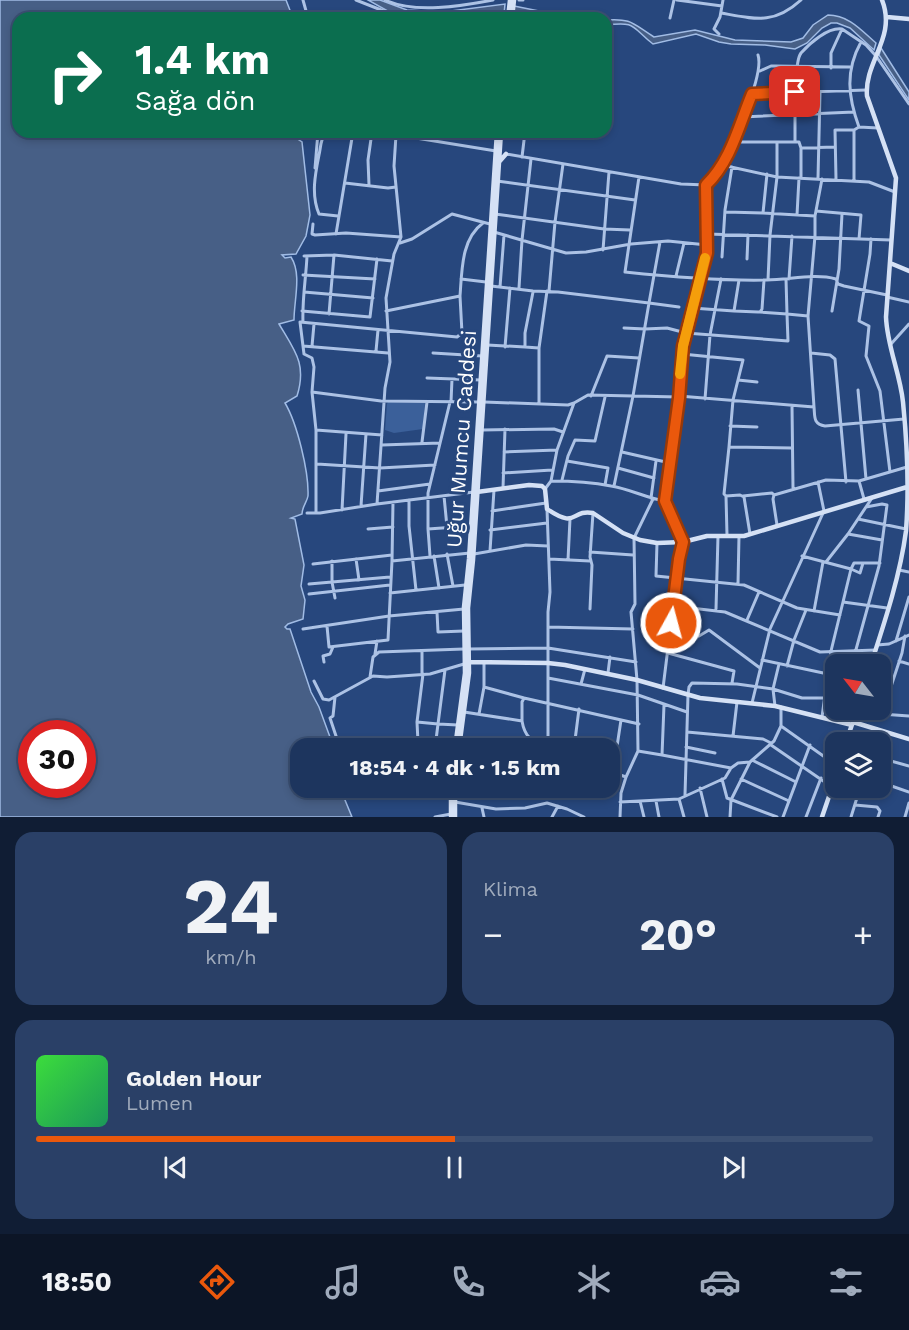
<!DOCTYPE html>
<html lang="tr">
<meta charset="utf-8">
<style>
:root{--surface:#1d355e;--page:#2a4067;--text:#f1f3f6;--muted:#a0abbc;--line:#3b5073;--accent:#ea580c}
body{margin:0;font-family:"Work Sans",sans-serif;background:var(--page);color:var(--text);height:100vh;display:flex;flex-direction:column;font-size:22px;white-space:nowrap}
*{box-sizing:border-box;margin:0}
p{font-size:20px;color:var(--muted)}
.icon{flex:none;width:33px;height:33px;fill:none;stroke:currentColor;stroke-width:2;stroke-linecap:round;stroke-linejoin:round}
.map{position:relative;height:817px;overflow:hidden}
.drawer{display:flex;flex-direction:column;gap:15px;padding:15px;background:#101d34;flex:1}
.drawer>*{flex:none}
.top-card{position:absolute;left:12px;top:12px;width:600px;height:126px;border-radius:18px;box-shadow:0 3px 9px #0003,0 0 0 2px var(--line);background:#0b6e4f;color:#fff;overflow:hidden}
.needle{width:39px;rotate:301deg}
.tools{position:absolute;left:825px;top:654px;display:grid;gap:12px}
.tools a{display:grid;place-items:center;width:66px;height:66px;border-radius:12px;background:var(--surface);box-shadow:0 3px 9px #0003,0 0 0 2px var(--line);font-size:30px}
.speed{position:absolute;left:18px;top:720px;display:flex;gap:12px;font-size:30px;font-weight:700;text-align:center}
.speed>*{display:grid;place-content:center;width:78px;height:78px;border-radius:50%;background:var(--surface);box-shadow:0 3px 9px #0003,0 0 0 2px var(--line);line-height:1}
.speed .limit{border:9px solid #d22;background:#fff;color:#111}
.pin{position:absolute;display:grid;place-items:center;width:51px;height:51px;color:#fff;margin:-26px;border-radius:12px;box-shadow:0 3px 9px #0006}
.me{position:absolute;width:66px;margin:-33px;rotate:7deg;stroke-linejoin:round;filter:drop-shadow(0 0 4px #0008)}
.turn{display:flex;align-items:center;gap:21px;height:126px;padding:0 24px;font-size:27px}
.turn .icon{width:78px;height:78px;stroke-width:2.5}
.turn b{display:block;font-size:42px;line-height:51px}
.big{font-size:45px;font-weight:700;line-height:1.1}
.drawer .widget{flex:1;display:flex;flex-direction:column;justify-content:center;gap:9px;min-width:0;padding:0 21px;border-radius:18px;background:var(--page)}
.drawer .dial{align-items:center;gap:0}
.dial b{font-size:78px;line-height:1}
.song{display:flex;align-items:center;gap:18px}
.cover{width:72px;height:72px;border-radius:9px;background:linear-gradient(135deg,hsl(120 70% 55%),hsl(150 70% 35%))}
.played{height:6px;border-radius:3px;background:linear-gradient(90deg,var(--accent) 50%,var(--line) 50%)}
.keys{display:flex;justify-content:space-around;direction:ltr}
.heat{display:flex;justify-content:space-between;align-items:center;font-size:33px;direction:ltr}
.drawer .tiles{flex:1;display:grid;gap:15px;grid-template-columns:1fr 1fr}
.widget:last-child{grid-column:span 2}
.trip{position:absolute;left:290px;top:738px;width:330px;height:60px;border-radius:18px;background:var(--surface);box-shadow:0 3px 9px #0003,0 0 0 2px var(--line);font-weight:700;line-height:60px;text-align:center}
.dock{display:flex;height:96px;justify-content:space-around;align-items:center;background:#0c1526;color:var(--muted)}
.dock .icon{width:42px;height:42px}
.dock .current{color:var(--accent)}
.dock b{font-size:27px;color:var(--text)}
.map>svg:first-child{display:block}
</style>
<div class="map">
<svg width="909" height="817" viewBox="0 0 909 817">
<rect width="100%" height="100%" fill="#27477d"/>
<!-- green -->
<path fill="#3b609a" d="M388,402l37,1 -2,26 -29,4 -9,-3 2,-26z"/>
<!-- water -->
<path fill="#475f86" stroke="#a1bce5" stroke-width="1.5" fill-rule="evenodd" d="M0,0h286l7,18h-275v114h292l-14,6 6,4 8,73 -4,21 -10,18 -14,1 3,3 6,-1c11,17 3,43 3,63l-15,4c16,27 28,40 18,72l-12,7c12,20 24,69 23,93 -1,6 -6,11 -6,18l-11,4 4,1 9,46 -3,21 4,14 -2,19 -15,5 -3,3 2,2h3l21,63 8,15 15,41h-34v40h45v12l7,17h-352zM32,734h50v50h-50z
M368,0h12l27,10 36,2 62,-8 -1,10 -23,-1 -30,4 -58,-3z
M514,6l60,12h-25l-35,-6z
M828,15c21,0 34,16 48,28l-2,7 -24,-22 -13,-5h-6l-9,5 -15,15 -12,6 -30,-4 -34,-1 -12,-2 -23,-8 -43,10c-22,-17 -16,-23 -47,-19v-5c26,-2 27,4 48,17l41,-7 40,10 56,2 12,-4 10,-13z
M881,48l28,44v8l-30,-45z"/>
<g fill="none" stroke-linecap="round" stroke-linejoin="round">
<!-- street -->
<path stroke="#acc2e5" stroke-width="3" d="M303,0l5,18
M356,0l43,17 12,1
M385,0c29,14 77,6 108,0
M519,0h4
M677,0l45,6
M721,13c34,6 53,12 80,-13
M670,18l4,-18
M842,29l24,16 10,11 33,48
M719,34l-5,-5 6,-12 3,-17
M797,67c1,-5 1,-10 4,-14 9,-10 27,-26 41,-24l-11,24v15
M760,71l11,-5h5l74,1
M796,92l1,-25
M751,94l115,-4
M795,115v27
M742,117l112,-5
M859,127c-11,-30 -14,-56 2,-85
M327,132c-7,7 -6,15 -8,23 -4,20 -8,40 0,59l19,2
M379,132l117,19
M735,140l7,2h57l2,6v29
M801,148l34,-1
M506,154l175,30 25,1c4,-4 10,-8 13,-14 11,-20 46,-96 39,-116
M522,157l3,-25
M722,165l55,12 92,5 26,10
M315,168l3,-36
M767,174l-4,39 52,3
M639,177l-14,95c47,5 95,9 142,8 22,0 47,-7 69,-1l2,5 6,2 43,9
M818,178l2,-85
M836,179l-1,-49h19
M497,181l138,19
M854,181v-51l5,-3 19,1
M345,183l43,5 8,-1
M369,185l-1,-25 4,-28
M816,211l45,4 -2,24
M726,212l37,1
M495,214l109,15 26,1
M797,215l2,-37
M313,224l-1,10 3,1 31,-2 55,4
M494,232l72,21 20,-1 45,-8 37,-3 39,4
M336,234l17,-102
M707,234l184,6
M871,239l-1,15 -11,67 10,5 -3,30 14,35 10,81
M400,243l12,-4 40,-25 38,10
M603,250l6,-78
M304,256l30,-1 58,6
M722,257l3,-47 7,-43
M747,259l1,-24
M303,275l72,4
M676,276l8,-33
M461,279l25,3
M786,279l1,35 21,2 7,-80v-20l7,-37
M789,279l3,-43
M739,280l-5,31 24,1h2l2,-3 2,-29
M768,280l2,-45 7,-58v-34
M491,286l42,5 25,1 91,11 11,-61
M500,287l4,-52
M519,288l3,-48 9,-81
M549,291l6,-69 8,-58
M304,292l69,6
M887,297l22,5
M692,308l42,3
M302,311l68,6 7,-58
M386,311l74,-15c2,-25 1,-57 23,-73
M832,311l7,-42 3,-55
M329,314l5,-59
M808,316l6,91
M303,322c-1,-22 3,-44 4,-66
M624,328l21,1 22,-1 19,5 102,8 -1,-27 -27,-2
M891,344l18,-20
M487,345l38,2v-14l8,-41
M303,346l85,7
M312,346l2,-22
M505,347l5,-59
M525,347l14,1v55
M539,348l8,-57
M376,351l2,-21
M433,353l49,3
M811,353l19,2 5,4 11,123
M682,354l61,6 -10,40 -4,47 63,1
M427,378l54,2
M738,380l19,2
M858,390l8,89
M312,392l69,9 98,1
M591,396l16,-40 32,2
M679,396l135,11c1,10 -1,17 11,19l79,-7
M705,399l5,-64 11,-56
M450,402l-22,91v36l42,-3
M451,402l1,-23
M484,402l84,3 6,-2
M792,406l1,82
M730,426l27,1
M316,430l-4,-38 2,-25 -2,-9 -8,-4 -4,-32 157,15 5,-4 -2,-37
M482,430l72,-1 9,3
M422,442l5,-40
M382,445l58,-2
M504,452l53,-2
M622,452l48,11
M567,461l41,7 -3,17
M317,464l63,4 55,-3
M618,468l36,10
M503,473l49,-3
M562,480l6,-24 7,-16 20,1 10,-44
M551,481l6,-31 17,-47 14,-8 91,2
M859,481l5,18
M614,486l19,-90 16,-93 30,4
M503,488l2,-59
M545,489l6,-8c20,0 40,1 60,5 19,3 35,12 54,15
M378,491l52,-7
M444,496l3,31
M726,496l14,-1 4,2 6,37
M743,496l29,-3 2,2
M651,498l5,-37
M409,500v26l7,64
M377,504l8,-116 5,-26 -4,-64 8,-44 7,-17 -7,-71 2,-31
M361,506l5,-72
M342,510l4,-76
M492,511l54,-8
M307,513h13l57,-9 97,-12
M316,513v-83l66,5
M858,519l48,10
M777,525l-4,-26 1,-4 52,-15 33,1 48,-14
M368,529l25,-2
M428,529l2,27
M490,530l57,-7
M848,534l34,6
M727,535l-1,-39 -2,-2 5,-47
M657,543l-1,33 88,9 53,23 43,7
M490,551l4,-61
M590,552l43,3
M447,554l6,32
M474,554l52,-9 22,1
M434,556l5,32
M802,556l49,13 3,-6h26
M356,559l3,21
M549,559l41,2
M568,560l2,-41
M332,561v21l58,-5
M392,561l78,-8
M826,562l22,-28 24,-36
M313,564l79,-9
M899,570l10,2
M309,584l23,-2 3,16
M738,584l1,-48
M390,593l75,-8
M309,594l81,-9
M843,602l8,-33 9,4 3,-10
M674,606l51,6 95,40 56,-2
M590,609l2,-44 -2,-8 3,-44
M716,609l2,-73
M814,611l9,-49
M437,612l1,20 26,-1
M747,620l12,-28
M671,623l24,13h4l10,-6 51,38
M327,626l2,21 59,-7 4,-79 1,-59
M548,627l85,2
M303,629l86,-13 75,-7
M896,641l13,-44
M877,645l12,-1 20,-9
M468,649l80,-1 88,14
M668,653l66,18 -2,12
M375,654l2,-13
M762,660l66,14
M899,661l10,3
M324,662l-1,-6 7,-2 3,-7
M852,664l27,-98 8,-61 -5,-1 -16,3
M787,666l7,-26 12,-30
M608,673l2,-16
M422,674v-22
M423,674l-6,48 21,2 7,-54
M370,677l3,-20 6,-5 85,-3
M548,678l90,17 49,17
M314,681l9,18 6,1 44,-24 14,1 43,-3 34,-10
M581,684l4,-15
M880,685l11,1
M484,687l40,11
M663,688l16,-129 4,-17 -18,-41 14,-105 4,-50 24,-93 -1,-68
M335,697l-2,19 -3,2 10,30
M752,703l18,-74 54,-118 -6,-29
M664,705l-2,50 69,13
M775,706l-2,-17 6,-25
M871,710l10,4 28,2
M464,712l58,9v-19l2,-4 115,26
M479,714l5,-27v-25
M882,714l20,-61 3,-17
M822,717l9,-66 12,-49 44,6
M522,721c3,18 11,20 26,27v-136l2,-20 -3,-83
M417,722l1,20
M781,726l55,39
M687,732l76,7 8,4
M733,736l4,-34
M873,742l4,-13
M771,745l61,42
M686,747l29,6
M435,748l3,-24 20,1
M574,748l5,-39
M638,751l24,4
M880,758l29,8
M752,760l44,22
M609,771l17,6
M613,773l8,-53
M722,779l5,19 50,19
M741,779l48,22
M880,782l29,10
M700,788l7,29
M685,795l3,-100 1,-8 3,-4 45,1 36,5 29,9h34
M679,799l5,18
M640,801l4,16
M656,801l3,16
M455,802l41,7 29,-1 22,-5 20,6 17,8
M620,802l59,-3 46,-21 6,-10 7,-5 12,-1
M855,805l22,2 3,4 -2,6
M482,808l2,9
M435,817l16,-3
M552,817l6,-11
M620,817l1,-24 5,-16 12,-26 -1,-71 -6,-68 4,-8 -1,-66 19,-39
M730,817l1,-17 19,-38 24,-21 7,-15v-19
M783,817l27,-72
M806,817l15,-39
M851,817l9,-29
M905,817l4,-14"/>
<!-- secondary -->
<path stroke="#d5e1f5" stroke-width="4.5" d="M887,17l22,2
M508,18l2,-18
M512,18l2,-18
M499,162l7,-8
M890,263l19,8
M477,492l52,-7 13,1 3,3 2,20c31,21 23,0 46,4l30,20 17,7 17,3 26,-1 24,-6h37l163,-49
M468,662l80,1 17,2 72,15 63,18 75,8 77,19
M871,664c14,-43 29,-88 35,-133 3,-40 1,-89 -3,-129 -3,-29 -16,-56 -17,-85l10,-139 -29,-82c-3,-35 30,-58 15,-96
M853,722l56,17
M846,742l11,-32
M455,748l10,-75 -1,-66 5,-48 28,-427
M459,748l10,-75 -1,-65 5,-48 28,-428
M451,817v-29
M455,817v-29
M822,817l14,-41"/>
</g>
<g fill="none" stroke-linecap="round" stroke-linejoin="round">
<defs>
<path id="route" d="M671,623l8,-64 4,-17 -18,-41 14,-103 4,-52 24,-93 -1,-68c25,-24 33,-60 46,-91l43,-2"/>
</defs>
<!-- route casing -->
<use href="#route" stroke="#983908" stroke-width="15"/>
<!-- route -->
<use href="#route" stroke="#ea580c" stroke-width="10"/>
<!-- slow -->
<path stroke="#f59e0b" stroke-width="10" d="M680,374l3,-28 22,-88"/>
</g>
<g text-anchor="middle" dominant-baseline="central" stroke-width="6" stroke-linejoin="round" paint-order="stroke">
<!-- street labels -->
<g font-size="21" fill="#fff" stroke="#27477d">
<text transform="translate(461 439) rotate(-86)">Uğur Mumcu Caddesi</text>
</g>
</g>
</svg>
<div class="tools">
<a><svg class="needle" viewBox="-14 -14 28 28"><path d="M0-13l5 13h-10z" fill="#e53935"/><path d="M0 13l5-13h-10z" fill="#a0abbc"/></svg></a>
<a><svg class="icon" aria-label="layers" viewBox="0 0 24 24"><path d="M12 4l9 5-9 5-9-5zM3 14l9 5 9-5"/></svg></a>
</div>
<div class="speed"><div class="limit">30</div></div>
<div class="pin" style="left:795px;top:92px;background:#d93025"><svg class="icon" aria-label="arrive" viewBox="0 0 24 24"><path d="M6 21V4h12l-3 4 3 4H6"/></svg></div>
<svg class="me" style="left:671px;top:623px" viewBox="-20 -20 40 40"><circle r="17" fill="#ea580c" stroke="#fff" stroke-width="3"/><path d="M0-11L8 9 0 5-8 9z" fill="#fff"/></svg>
<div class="trip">18:54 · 4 dk · 1.5 km</div>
<div class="top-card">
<div class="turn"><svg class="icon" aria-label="right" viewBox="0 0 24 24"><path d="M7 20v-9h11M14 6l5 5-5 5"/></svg><div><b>1.4 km</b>Sağa dön</div></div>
</div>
</div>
<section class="drawer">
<div class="tiles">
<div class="widget dial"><b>24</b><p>km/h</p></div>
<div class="widget"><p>Klima</p>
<div class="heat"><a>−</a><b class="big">20°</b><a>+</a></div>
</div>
<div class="widget">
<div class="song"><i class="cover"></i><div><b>Golden Hour</b><p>Lumen</p></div></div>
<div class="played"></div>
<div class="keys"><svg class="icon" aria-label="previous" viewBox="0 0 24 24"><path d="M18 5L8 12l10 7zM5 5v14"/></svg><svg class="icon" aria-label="pause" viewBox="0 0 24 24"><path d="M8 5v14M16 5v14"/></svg><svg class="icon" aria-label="next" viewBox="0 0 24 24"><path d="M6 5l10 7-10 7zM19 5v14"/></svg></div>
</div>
</div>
</section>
<nav class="dock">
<b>18:50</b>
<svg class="icon current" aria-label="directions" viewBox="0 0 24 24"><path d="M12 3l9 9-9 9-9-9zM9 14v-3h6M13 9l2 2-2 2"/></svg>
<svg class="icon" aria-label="music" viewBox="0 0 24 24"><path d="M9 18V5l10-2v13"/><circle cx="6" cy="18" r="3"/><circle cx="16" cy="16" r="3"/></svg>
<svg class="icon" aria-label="phone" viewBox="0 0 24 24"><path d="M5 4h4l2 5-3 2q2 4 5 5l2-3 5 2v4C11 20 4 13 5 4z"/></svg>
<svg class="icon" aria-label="climate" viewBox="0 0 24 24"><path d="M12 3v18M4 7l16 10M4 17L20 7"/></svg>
<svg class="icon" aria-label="car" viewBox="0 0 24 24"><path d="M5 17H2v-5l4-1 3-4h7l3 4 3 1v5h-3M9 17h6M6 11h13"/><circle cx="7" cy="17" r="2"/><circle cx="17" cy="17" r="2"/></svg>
<svg class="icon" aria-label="filters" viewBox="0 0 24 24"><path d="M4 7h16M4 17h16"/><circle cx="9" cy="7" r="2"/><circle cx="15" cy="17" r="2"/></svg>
</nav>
